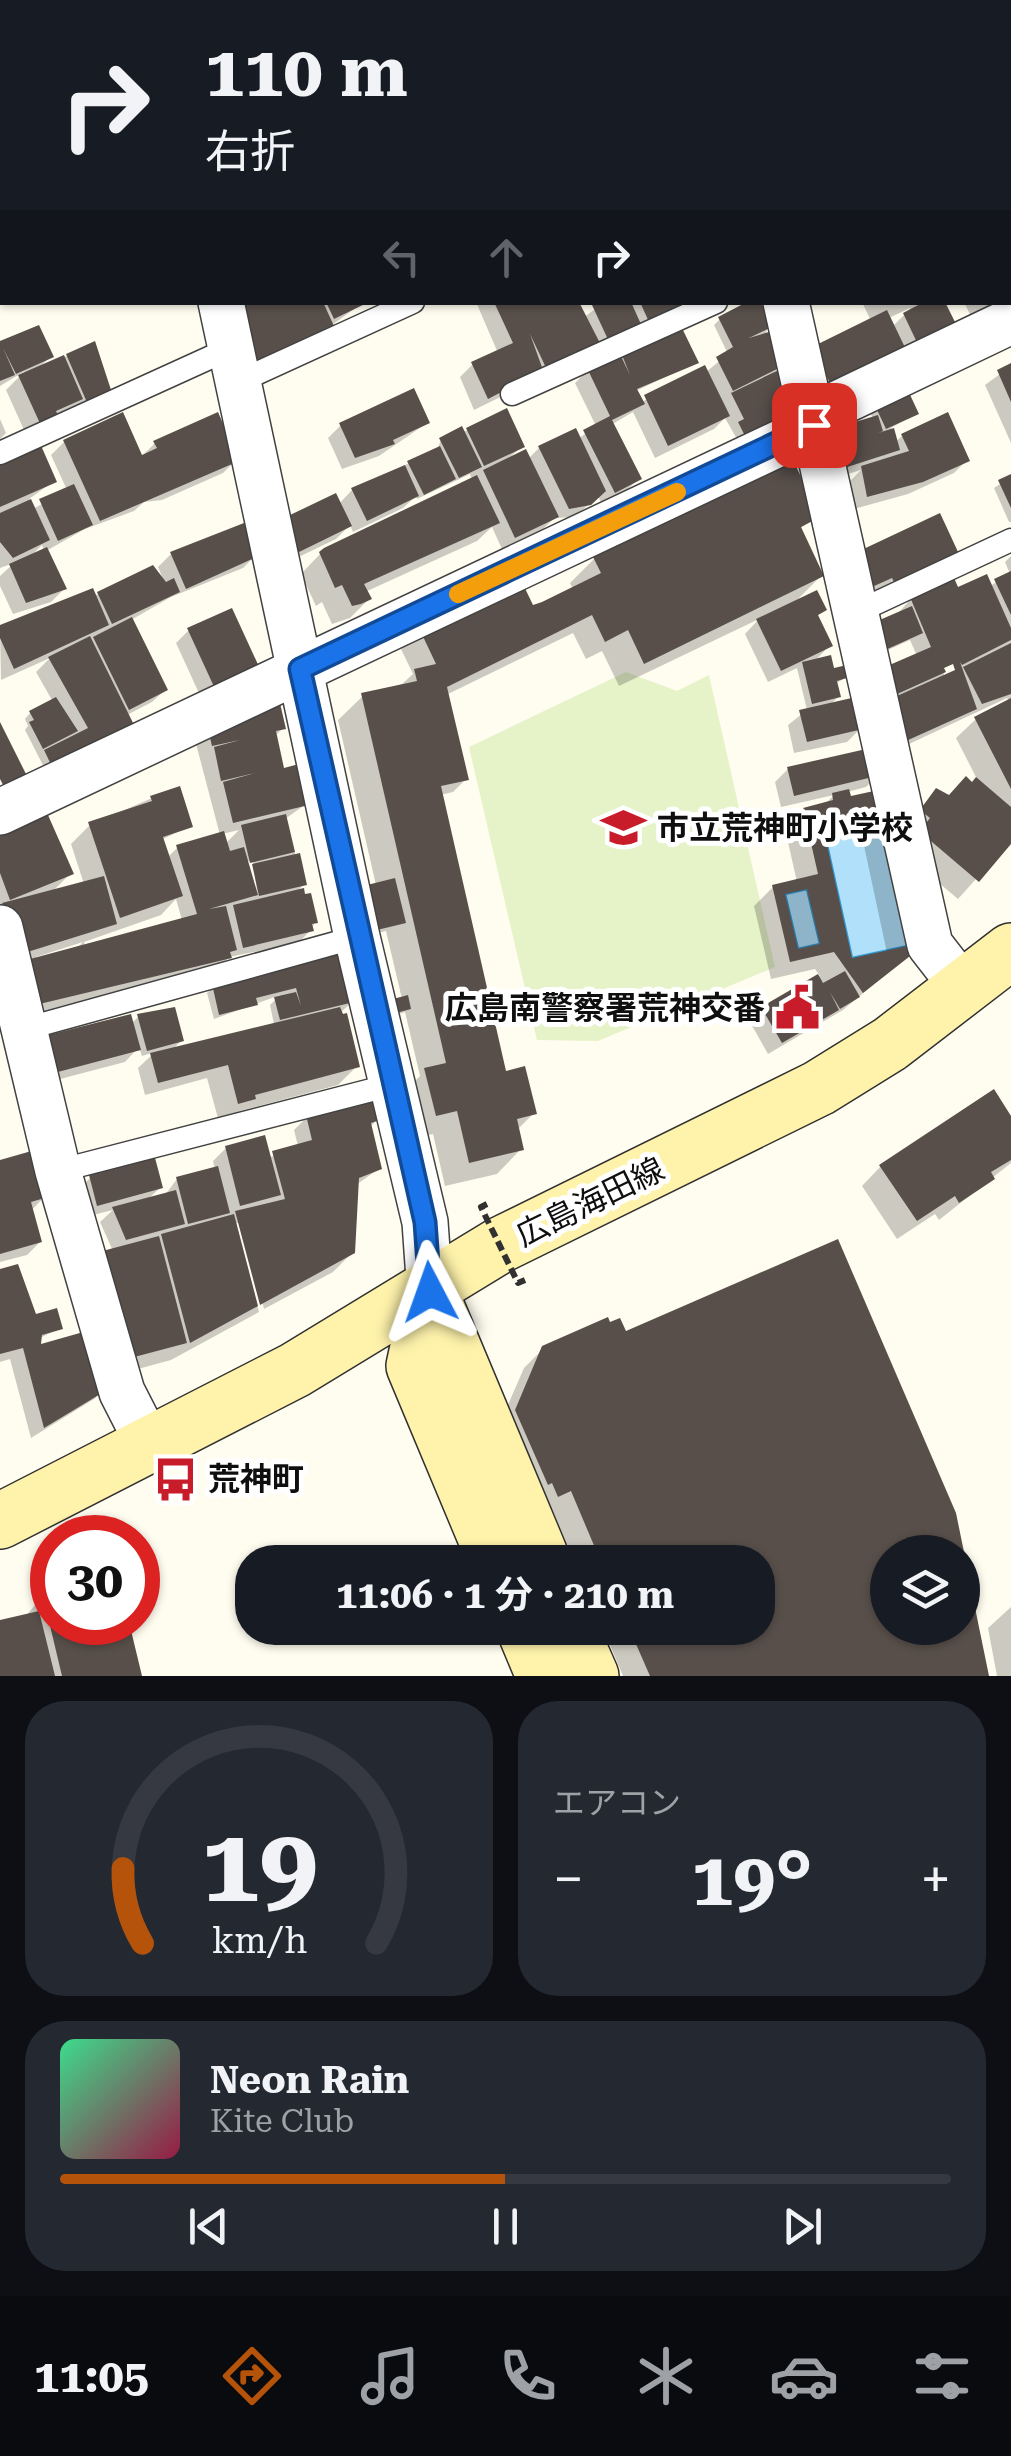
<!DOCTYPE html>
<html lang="ja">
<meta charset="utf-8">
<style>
:root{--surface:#171b24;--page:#242831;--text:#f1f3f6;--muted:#9ea1a6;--line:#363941;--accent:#b45309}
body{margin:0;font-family:"Roboto Serif","Noto Sans JP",serif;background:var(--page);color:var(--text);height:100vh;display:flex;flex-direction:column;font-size:38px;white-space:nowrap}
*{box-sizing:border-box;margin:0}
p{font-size:32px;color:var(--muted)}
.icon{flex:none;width:55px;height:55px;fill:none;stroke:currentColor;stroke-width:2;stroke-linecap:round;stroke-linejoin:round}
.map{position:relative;height:1676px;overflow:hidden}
.panel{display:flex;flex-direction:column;gap:25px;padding:25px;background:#0d0f14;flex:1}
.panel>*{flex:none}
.banner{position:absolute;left:0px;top:0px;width:1012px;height:305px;box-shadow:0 2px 8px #0004;background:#171b24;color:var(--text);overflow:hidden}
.fabs{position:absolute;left:870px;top:1535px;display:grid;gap:20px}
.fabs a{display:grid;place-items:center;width:110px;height:110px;border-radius:50%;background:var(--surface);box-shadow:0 2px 8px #0004;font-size:50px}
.speed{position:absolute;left:30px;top:1515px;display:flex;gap:20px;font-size:50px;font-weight:700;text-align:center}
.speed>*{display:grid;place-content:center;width:130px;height:130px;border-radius:50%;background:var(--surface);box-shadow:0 2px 8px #0004;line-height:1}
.speed .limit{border:15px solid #d22;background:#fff;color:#111}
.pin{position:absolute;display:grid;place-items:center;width:85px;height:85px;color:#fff;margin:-42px;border-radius:20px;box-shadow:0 5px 15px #0006}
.me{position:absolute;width:110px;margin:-55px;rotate:356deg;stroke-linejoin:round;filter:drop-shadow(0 0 8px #0008)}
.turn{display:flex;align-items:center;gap:35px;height:210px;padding:0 40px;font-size:45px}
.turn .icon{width:130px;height:130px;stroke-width:2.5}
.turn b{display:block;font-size:70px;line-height:85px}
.lanes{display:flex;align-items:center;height:95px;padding:0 40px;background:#0003;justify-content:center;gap:50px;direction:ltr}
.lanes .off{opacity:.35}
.big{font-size:75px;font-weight:700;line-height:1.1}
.panel .tile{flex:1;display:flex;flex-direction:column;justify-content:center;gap:15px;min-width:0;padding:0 35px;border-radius:40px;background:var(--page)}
.panel .dial{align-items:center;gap:0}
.dial svg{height:260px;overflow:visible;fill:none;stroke:var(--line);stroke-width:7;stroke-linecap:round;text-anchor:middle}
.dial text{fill:var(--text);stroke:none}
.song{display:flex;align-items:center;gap:30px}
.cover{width:120px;height:120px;border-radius:15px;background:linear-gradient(135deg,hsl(150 70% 55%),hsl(340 70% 35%))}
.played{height:10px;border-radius:5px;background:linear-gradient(90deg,var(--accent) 50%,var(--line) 50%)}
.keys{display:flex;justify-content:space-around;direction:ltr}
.heat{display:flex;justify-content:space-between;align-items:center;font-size:55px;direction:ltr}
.panel .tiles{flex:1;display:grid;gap:25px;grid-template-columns:1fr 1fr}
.tile:last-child{grid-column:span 2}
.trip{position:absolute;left:235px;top:1545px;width:540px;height:100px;border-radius:40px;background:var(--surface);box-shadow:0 2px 8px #0004;font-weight:700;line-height:100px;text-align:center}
.menu{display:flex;height:160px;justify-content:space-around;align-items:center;background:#090b0e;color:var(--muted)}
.menu .icon{width:70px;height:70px}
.menu .current{color:var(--accent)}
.menu b{font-size:45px;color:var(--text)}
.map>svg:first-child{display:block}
</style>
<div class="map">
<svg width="1011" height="1676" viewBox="0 0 1011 1676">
<rect width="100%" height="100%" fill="#fffcf0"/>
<!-- green -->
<path fill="#d5edb7" d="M734,0h277v33l-1,-31z"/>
<!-- pitch -->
<path fill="#e6f3c9" d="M626,672l51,19 32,-16 66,292 -177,74 -61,-1 -68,-293z"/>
<!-- water -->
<path fill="#b1e1fa" stroke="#339bd7" stroke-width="2.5" d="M878,809l30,137 -56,12 -30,-136z
M807,889l13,55 -22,5 -13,-55z"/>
<!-- shadow -->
<path fill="#0003" fill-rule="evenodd" d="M243,0h244l-250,2z
M554,0h69l-74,2z
M1011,39v93l-1,1v-93z
M2,121v44l-2,1v-44z
M1010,151l1,157 -36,17 -11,-23h46z
M235,302h126v2l-29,21z
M476,302h101l7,15 21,-15h88l-219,108 -14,-33 13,-13 25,-11z
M862,302h82l14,31 -136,71 -21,-42 70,-41zM910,308v1l-17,17 -4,-8z
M720,319l53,5 -7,7 16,34 -8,8 18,20 -51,53 -16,-28 -11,11 -59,29 -22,-46 -22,13 28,53 -13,13 -24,13 -4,-8 -23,21 -21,1 -11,11 -41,20 -10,-22 -15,14 -112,51 4,7 -19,19 -18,6 -10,-22 -6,4 -15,-32 19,-20 152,-74 -2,-6 -53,25 -1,-3 -13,12 -50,24 -3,-7 -14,14 -54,26 70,-75 85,-40 4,-10 27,-10 54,16 -14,13h20l11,-11 39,-9 18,-13 -21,-43 13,-13 30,-15 78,7 -60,29 5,11 65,-30 22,-18 -14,-29z
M0,347l51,9 -13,13 29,-13 43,39 -34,23 -5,-11 -42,34 -23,-51 19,-19 -25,15z
M1011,366v77l-26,-58z
M868,407l48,6 -25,15 4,14 7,-6 65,24 -13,13 -46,21 -54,15 -5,-27 12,-12 -33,10 45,-61z
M0,419l6,14 -6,6z
M427,423l-48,33 -37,13 -14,-31 13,-13z
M64,442l78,14 13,-13 81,17 -13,13 -61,27 -18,2 -10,9 -49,18 -39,22 18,38 -13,13 -38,12 -13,-28v-10l14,-13 -14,5v-107l54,20 -25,18 4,10 34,-19 -16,-35zM42,545l2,6 -14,6z
M1011,477v45h-2l-15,-34z
M817,517l-18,12 22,47 -26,26 29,8 -8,7 14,28 -16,17 34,14 -13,8 3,13 -8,8 30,24 -13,13 -53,11 -6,-28 19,-15 -10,-42 -29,14 -23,-48 14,-15 -140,67 -17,-35 -16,8 -13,-26 -127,62 20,84 -13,13 -13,3 64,279 30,39 -17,17 4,19 -24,25 -52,12 -12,-52 -21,5 -11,-44 19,-19 -15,-64 -15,5 12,-18 -16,-68 -15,4 5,-50 -38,-165 25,-24 39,-12 11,-10 -12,-25 19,-19 112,-22 41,-19 -3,-6 24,-24z
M956,553l-75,43 -3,-7 -28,13 -7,-33z
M171,554l85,1 -13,13 -72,29 -40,23 34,70 -13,12 -25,13 -76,66 -26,-51 3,-4 -3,-7 5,-6 23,-11 -17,-30 14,-14 -49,22 -1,-52 99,-34 64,-15 -5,-12z
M1011,556v284l-53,59 -50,-42 10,-47 19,-19 11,7 29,-19 -21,-41 20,-19 33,-17 -2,-4 -115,54 -16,-37 41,-59 -7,-16 -33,15 22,-43 12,-13 79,-13 20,-12 -5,-12zM954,661l4,10 -13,6 -4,-11z
M189,630l69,41 -55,31 -27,-59z
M208,727l75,1 -9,9 8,34 24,33 -21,15 19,65 -8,9 19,29 -4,8 -13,13 -69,14 -19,19 -192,42 -18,-75v-117l71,47 -19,19 32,-8 -13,-40 19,-19 62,-27 38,28 -29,14 6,18 11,-11 42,-12 -25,-95zM239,830l-14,14 -3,-10zM253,860l4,32h-3l-9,-30zM176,899l6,21 -97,26 -1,-4 77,-27zM83,942l-11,11 -35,8 -1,-4z
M788,769l91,5 -13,13 -19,5 2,7 33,-7 34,157 -73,61 -75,44 -18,-32 13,-13 57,-33 -5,-7 -44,10 -17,-73 19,-19 24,-5 -12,-53 19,-19 19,-4 11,-11 -53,12 -6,-25zM860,827l27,126 -37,8 -28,-126z
M287,965l65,37 -12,11 17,53 -19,19 -98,26 -21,11 -12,-44 -62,17 -7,-27 17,-16 -13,4 -3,-9 -14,15 -84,22 -8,-32 98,-28 8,-8 42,25 -9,9 102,-26 -4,-19 10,-10 -66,24 -7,-26 6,-6z
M307,1117l70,3 -7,7 10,41 -24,17 -3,67 -20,20 -69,37 -23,-86h-5l23,89 -88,48 -66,18 2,8 -13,13 -63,39 -21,-79 -10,3v-91l34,49 26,8 -20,10 -3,10 55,-16 21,-81 -13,-29 13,-12 -28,7 -7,-27 13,-13 69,11 -13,12 18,-5 12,-16 38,-10 -2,-8 13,-13 42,10 30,-12 -4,-16z
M1011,1120v43l-72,57 -4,-6 -38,25 -35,-53 19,-20z
M0,1163l45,33 -14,15 9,31 -13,13 -27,7z
M625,1334l328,180 8,38h-73v76h74v-70l25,118h-364l-20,-48h155v-66h-183l-23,-53 -13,5 -42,-84 27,-62 20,-20z
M52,1592v30l87,54h-139v-53l25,-6 19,-23z
M1011,1607v69h-14l-9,-48z"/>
<!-- building -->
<path fill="#584f4a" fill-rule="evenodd" d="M239,302h84l11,24 -80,42z
M326,302h43l-35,17z
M494,302h85l24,47 -54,25 -19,-40 13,36 -55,29 -17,-37 42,-19z
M599,302h32l13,29 -33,15 -19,-41z
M640,302h52l-43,20z
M747,302h13l16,23 -27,13 20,-6 16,33 -52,26 -17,-34 17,-10 -15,-30z
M924,302h21l16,32 -39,19 -19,-40z
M887,310l23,48 -75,35 -23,-46z
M680,324l19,39 -62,26 8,15 -33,16 30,59 -27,14 -32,-63 27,-14 -23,-48 32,-16 11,23 -10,-25z
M39,325l15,32 -38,17 -13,-26 12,27 -15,6v-40z
M95,341l18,55 -24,11 -23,-53z
M64,355l19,44 -27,12 5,11 -18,8 -25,-55z
M1011,363v39l-14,-32z
M705,365l25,51 -62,30 -24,-51z
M783,368l11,26 -11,6 10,20 -45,22 -10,-20 6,-3 -13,-26z
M905,384l14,30 -33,15 -14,-30z
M414,388l16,35 -37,17 2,4 -40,14 -16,-35z
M507,408l18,39 -41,19 -18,-38z
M123,412l19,43 15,-7 -4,-7 65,-29 21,49 -139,60 -37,-81z
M948,412l22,49 -47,21 -56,15 -6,-31 48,-15 -8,-17z
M878,415l5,16 -5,2 16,-5 6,22 -59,19 -12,-39z
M462,426l20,41 -23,11 -20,-40z
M576,428l30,63 -15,14 -22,4 -31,-63z
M39,441l18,41 -57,25v-48z
M440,446l16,33 -32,16 -17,-34z
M526,449l33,68 -44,21 -32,-68z
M794,462l26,55 -19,10 23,49 -180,88 -16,-34 -23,12 -13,-27 -145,72 22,93 -28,6 65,285 19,-5 12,48 -20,5 7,31 -55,13 -12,-52 -21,5 -12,-48 22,-5 -85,-370 56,-12 -3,-12 22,-5 -17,-36 101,-50 13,27 9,-3 59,-29 -8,-16z
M405,465l14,31 -52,25 -16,-33z
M1011,474v34l-13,-28z
M477,475l23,48 -136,61 8,15 -11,5 -9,2 -10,-21 -7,3 -16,-36 5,-4z
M74,484l19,41 -35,16 -19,-42z
M336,493l16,33 -57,28 -7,-38z
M31,499l19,41 -37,18 -13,-16v-29z
M940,513l19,41 -64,30 -3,-6 -29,13 -8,-38z
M244,523l15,33 -73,33 -16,-37z
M47,547l20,42 -41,14 -17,-39z
M153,565l13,17 8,-4 6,14 -68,32 -15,-32z
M1011,571v44l-17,-36z
M987,574l24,54v12l-49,25 -2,-3 17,47 -71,32 -18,-41 67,-30 -2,-6 -9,4 2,4 -60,27 -8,-29 53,-23 -21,-50 44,-19 4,9z
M93,588l16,37 -95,44 -14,-31v-13z
M817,590l10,20 -9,5 15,31 -52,25 -25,-52z
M912,606l11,27 -40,18 -8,-29z
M232,608l29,63 -45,20 -29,-63z
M132,617l36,73 -39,20 -36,-73z
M90,636l49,99 -82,42 -13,-27 44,-22 -40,-71z
M1011,643v51l-29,10 -19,-37z
M831,655l3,13 13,-3 3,12 -13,4 4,16 -29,7 -10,-42z
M56,697l22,34 -35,18 -14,-27 5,-2 -5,-9z
M856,697l7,32 -56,13 -8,-32z
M1011,698v91l-37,-72z
M279,699l7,30 -10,2 8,37 15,-4 10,41 -76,18 -10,-41 32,-9 -34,8 -7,-34 26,-7 -28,6 -5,-21z
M0,722l32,64 -22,12 -10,-19z
M875,747l6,28 -87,21 -7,-29z
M966,776l6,6 4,-5 35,30v37l-32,38 -54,-46 4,-4 -6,-5 7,-9 -10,-8 16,-22 13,7z
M180,786l13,41 -30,10 20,59 -63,22 -32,-96 64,-21 -2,-5z
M849,789l2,7 32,-7 36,160 -56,44 -29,-41 -44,10 -18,-77 46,-11 -15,-66 30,-8 -1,-7zM878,809l30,137 -56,12 -30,-136zM807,889l13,55 -22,5 -13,-55z
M44,806l30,68 -64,26 -10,-27v-50z
M286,814l9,38 -45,11 -9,-38z
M224,831l6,20 14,-4 14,48 -49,14 17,-3 11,44 -7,2 2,6 -201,48 -12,-44 178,-48 -21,-69z
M300,853l7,32 -48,11 -7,-32z
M104,876l13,48 -96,30 -19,-51z
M395,878l11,45 -29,7 -10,-45z
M304,888l1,6 6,-1 7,30 -6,1 2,7 -71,17 -10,-43z
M341,948l13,54 -74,18 -6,-23 22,-5 5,14 -5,-18 -40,10 2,7 -39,10 -7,-31z
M845,971l15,26 -20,12 -10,-17 9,18 -57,33 -21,-36 57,-33 5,9z
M408,995l3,14 -15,4 -3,-14z
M175,1007l9,34 -37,10 -10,-37z
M340,1007l3,7 4,-1 13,54 -105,28 1,4 -18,5 -10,-39 -70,18 -8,-30z
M131,1014l10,36 -87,23 -10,-37z
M994,1089l17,27v44l-20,12 4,7 -36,24 -4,-7 -38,25 -38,-56z
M374,1097l6,23 -9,3 11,46 -23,9 -4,75 -95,52 -25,-94 50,-12 -13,-48 40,-11 -6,-25z
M265,1135l16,60 -41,11 -15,-60z
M35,1150l13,47 -17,5 11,40 -42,12v-94z
M154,1154l9,34 -66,18 -8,-31z
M218,1166l12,47 -42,11 -12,-47z
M176,1190l9,34 -59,16 -14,-33z
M234,1214l24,92 -68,37 -29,-109z
M159,1236l28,107 -64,17 -28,-107z
M838,1239l118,274 8,39h-76v76h74l2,-74 25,122h-339l-21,-48h129v-66h-157l-30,-71 -13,6 -6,-14 -4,2 -33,-75 27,-64 66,-29 2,5 10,-4 6,13z
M18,1264l18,50 21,-6 6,21 -21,6 -1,9 53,-15 13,61 -63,38 -21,-80 -23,6v-85z
M52,1590v32h77l13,54h-80l-20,-84z
M39,1611l16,65h-55v-56z"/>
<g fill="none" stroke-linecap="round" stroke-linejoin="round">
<defs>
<path id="lane" d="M238,382l175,-80
M512,394l204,-92
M0,453l231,-105
M857,612l154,-72
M25,1029l332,-92
M58,1171l333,-86"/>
<path id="street" d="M149,0v2
M722,0l1,2
M199,2l6,-2
M0,91l2,-2
M1010,139h1
M221,302l136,635 68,285 5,70
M786,302l144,643 35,45
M0,812l795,-376 19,-11 17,-18 180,-86
M0,928l58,243 64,221 26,51"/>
<path id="secondary" d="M430,1292l113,270
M430,1292l-16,74 82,196
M0,1521l295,-151 207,-126 317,-156 71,-44 121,-93
M524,1628l20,48
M570,1628l21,48"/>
</defs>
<!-- lane casing -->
<use href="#lane" stroke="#424242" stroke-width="25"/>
<!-- street casing -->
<use href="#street" stroke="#424242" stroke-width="48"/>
<!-- secondary casing -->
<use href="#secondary" stroke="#313131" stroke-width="58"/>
<!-- lane -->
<use href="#lane" stroke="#fff" stroke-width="22"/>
<!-- street -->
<use href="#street" stroke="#fff" stroke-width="45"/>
<!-- secondary -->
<use href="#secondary" stroke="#fff3ab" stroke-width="55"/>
<!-- path-bridge -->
<path stroke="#313131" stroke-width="6" stroke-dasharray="10 5" stroke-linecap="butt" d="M487,1204l-6,3 37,76 7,-3"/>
</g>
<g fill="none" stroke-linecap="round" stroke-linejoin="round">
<defs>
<path id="route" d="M430,1292l-5,-70 -125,-553 514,-244"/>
</defs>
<!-- route casing -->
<use href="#route" stroke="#114b97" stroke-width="25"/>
<!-- route -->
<use href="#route" stroke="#1a73e8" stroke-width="18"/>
<!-- slow -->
<path stroke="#f59e0b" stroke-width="18" d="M458,594l219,-102"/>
</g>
<!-- icons -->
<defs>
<symbol id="school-bare" viewBox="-9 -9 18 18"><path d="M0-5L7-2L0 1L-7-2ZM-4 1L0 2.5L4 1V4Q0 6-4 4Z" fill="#c91c2b" stroke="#fff" stroke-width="2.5" paint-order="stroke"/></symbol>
<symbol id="civic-bare" viewBox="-9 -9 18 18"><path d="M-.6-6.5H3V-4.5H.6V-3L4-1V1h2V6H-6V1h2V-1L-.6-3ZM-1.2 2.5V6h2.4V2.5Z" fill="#c91c2b" stroke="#fff" stroke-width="2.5" paint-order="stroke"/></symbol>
<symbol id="bus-bare" viewBox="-9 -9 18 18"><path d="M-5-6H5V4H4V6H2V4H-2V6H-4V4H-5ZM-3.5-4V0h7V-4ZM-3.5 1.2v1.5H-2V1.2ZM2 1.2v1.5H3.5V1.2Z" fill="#c91c2b" stroke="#fff" stroke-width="2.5" paint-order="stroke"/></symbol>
</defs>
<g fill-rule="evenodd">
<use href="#school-bare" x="592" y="796" width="63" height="63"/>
<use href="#civic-bare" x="766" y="976" width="63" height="63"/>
<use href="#bus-bare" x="144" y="1448" width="63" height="63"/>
</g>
<g text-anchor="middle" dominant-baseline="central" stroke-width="10" stroke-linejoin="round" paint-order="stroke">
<!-- poi labels -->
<g font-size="32" font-weight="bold" fill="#0f0f0f" stroke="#fff" text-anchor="start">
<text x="657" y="828">市立荒神町小学校</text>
<text x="765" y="1008" text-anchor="end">広島南警察署荒神交番</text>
<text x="208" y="1479">荒神町</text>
</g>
<!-- street labels -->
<g font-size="32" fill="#0f0f0f" stroke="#fff">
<text transform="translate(590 1202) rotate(-26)">広島海田線</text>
</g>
</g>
</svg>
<div class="fabs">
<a><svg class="icon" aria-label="layers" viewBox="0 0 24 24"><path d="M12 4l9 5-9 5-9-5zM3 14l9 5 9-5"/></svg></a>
</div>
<div class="speed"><div class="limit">30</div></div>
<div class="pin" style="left:814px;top:425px;background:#d93025"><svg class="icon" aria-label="arrive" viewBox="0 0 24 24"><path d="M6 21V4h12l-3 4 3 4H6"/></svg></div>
<svg class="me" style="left:430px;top:1292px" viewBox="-20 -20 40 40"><path d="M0-17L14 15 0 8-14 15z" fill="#1a73e8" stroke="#fff" stroke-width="4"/></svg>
<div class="trip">11:06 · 1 分 · 210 m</div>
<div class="banner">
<div class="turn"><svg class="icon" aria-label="right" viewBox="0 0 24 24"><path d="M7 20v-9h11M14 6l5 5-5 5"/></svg><div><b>110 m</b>右折</div></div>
<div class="lanes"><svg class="icon off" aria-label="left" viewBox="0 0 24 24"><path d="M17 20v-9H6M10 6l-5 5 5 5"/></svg><svg class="icon off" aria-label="ahead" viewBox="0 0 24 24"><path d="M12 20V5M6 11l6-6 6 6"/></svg><svg class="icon" aria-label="right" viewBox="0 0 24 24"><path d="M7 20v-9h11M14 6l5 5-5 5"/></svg></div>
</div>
</div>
<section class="panel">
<div class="tiles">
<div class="tile dial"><svg viewBox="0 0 100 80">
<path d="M14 69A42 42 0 1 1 86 69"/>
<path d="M14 69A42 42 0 0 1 8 46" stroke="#b45309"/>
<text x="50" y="56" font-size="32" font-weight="700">19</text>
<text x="50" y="72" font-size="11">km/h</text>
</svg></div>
<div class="tile"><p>エアコン</p>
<div class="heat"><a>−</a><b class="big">19°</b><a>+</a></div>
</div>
<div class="tile">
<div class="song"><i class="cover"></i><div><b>Neon Rain</b><p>Kite Club</p></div></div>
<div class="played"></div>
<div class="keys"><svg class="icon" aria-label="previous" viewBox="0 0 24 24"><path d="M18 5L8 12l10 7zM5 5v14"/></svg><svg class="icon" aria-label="pause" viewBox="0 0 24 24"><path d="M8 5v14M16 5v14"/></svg><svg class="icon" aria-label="next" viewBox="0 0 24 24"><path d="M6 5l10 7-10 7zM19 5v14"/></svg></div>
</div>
</div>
</section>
<nav class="menu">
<b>11:05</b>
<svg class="icon current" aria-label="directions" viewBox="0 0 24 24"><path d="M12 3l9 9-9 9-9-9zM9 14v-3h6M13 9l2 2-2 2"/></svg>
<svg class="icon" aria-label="music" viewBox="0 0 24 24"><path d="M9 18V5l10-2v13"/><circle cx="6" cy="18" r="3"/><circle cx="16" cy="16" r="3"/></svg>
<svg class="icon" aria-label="phone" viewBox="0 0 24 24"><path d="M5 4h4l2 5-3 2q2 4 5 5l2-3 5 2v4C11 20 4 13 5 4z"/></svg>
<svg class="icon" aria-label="climate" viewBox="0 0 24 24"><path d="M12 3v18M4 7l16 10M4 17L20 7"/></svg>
<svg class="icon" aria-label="car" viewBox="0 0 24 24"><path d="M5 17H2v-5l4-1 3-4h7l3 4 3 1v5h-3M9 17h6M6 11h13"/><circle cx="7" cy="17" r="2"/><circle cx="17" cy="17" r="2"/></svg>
<svg class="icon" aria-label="filters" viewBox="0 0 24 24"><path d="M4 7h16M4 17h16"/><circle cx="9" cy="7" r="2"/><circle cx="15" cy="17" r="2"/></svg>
</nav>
